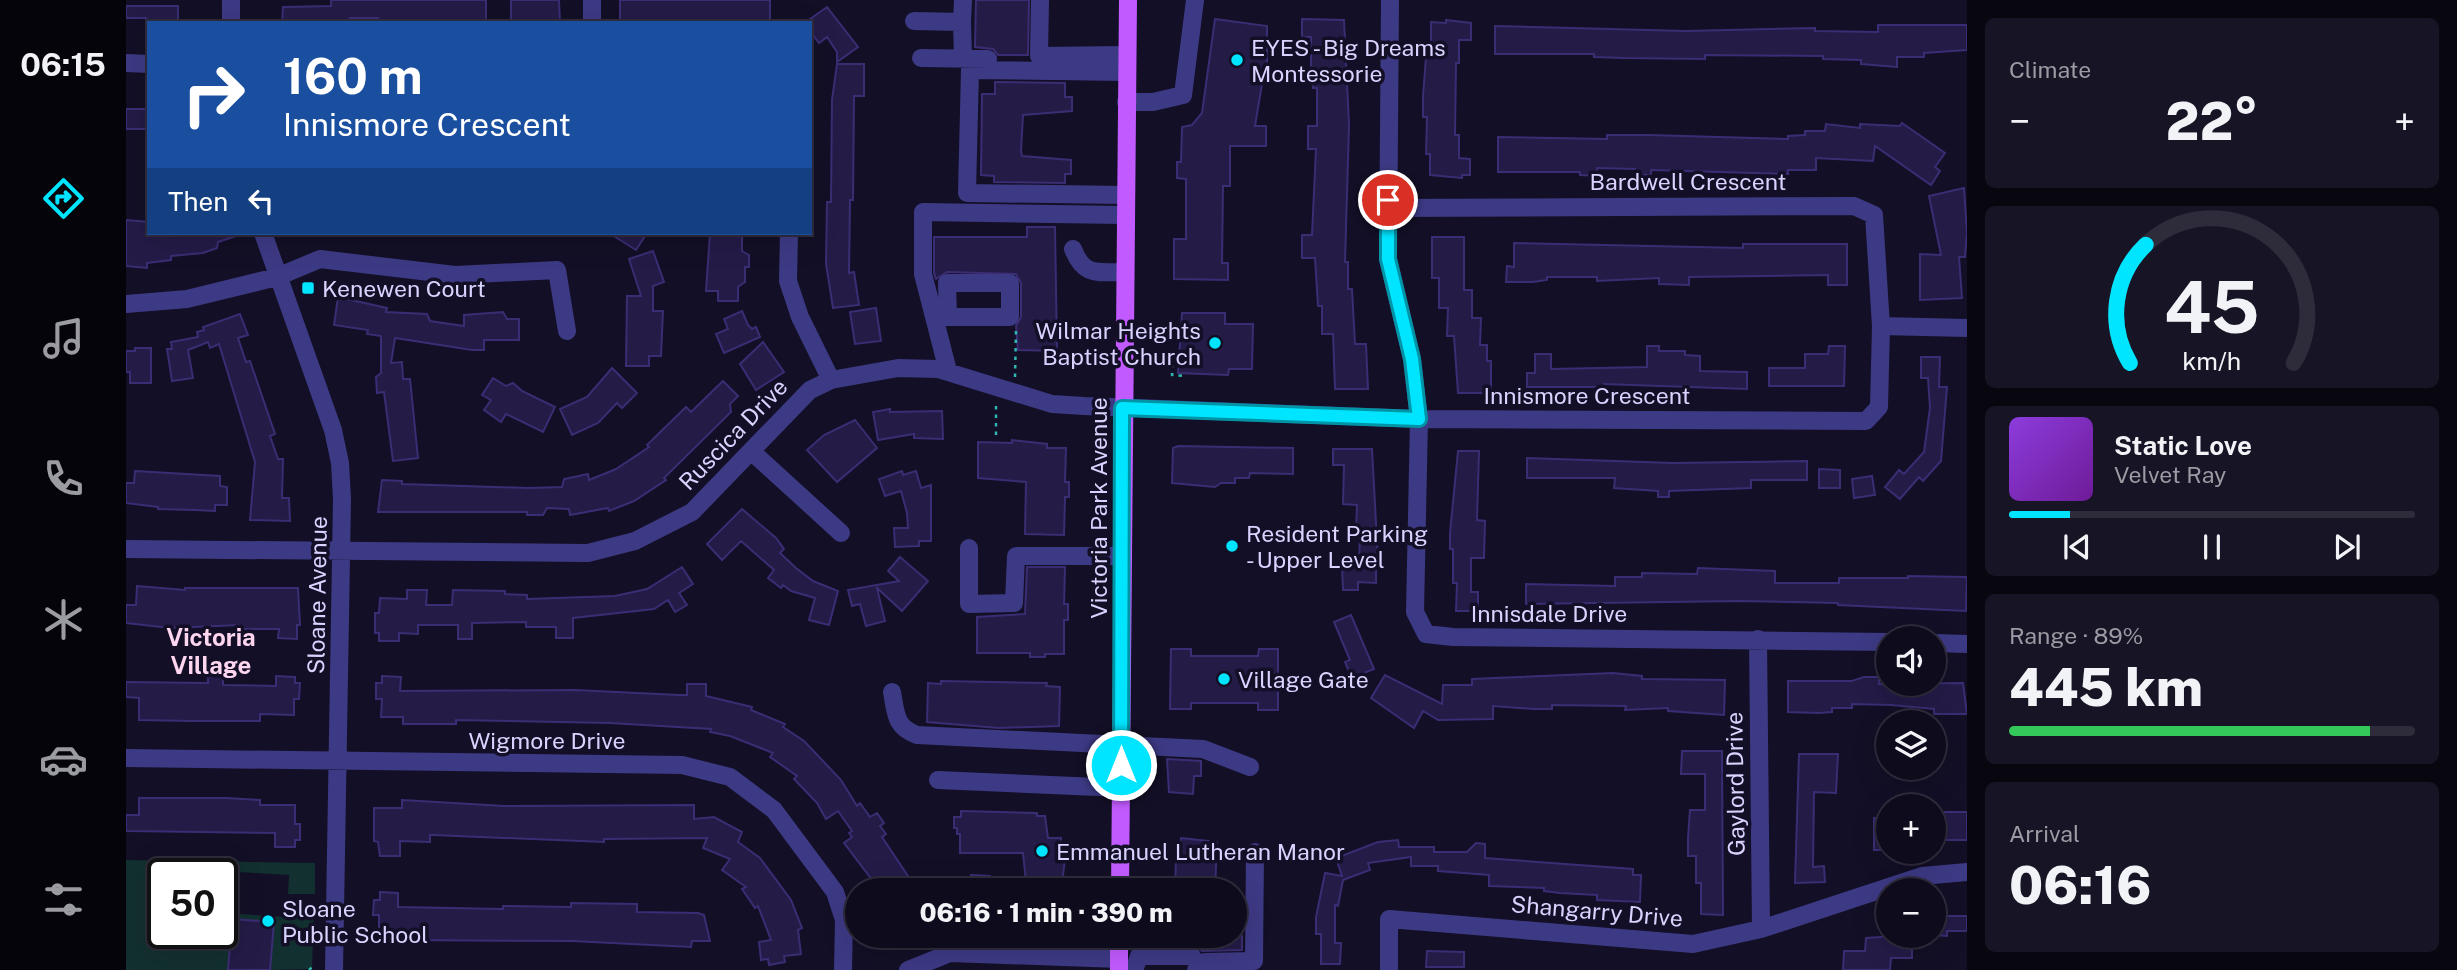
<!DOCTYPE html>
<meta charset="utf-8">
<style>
:root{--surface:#0e0b1c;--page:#171425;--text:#f1f3f6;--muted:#9b9ba3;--line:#2e2b3b;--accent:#00e5ff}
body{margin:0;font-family:"Public Sans",sans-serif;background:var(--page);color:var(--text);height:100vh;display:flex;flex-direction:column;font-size:26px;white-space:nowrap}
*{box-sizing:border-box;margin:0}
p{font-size:23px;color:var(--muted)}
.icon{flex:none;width:38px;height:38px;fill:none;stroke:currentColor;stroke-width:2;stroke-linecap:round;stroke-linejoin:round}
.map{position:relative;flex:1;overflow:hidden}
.panel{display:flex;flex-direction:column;gap:18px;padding:18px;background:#08060f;width:490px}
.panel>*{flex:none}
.guide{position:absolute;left:21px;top:21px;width:665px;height:214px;border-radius:0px;box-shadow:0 7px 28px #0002,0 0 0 2px var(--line);background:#1a4fa0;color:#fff;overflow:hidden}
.tools{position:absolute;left:1750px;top:626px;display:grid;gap:14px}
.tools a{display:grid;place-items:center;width:70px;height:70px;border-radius:50%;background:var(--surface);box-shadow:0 7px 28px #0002,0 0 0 2px var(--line);font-size:35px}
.speed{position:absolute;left:21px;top:858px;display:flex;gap:14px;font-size:35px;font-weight:700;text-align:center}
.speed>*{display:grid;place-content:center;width:91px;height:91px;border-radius:50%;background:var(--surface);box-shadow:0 7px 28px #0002,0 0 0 2px var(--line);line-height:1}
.speed .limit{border:4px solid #111;border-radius:10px;background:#fff;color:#111}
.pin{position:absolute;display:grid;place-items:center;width:60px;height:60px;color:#fff;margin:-30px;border:4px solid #fff;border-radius:50%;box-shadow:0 2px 7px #0007}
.me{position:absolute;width:77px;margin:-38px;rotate:0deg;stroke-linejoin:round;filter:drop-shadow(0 0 5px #0008)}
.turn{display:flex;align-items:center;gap:24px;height:147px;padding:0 21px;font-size:32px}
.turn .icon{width:91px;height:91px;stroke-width:2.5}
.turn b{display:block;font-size:49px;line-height:60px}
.then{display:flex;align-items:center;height:66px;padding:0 21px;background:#0003;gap:14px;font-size:26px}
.big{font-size:52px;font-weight:800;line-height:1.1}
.panel .tile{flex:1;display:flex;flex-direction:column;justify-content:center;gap:10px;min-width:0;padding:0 24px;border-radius:10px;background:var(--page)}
.panel .dial{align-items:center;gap:0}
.dial svg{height:182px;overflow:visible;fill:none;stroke:var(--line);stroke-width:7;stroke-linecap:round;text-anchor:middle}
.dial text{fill:var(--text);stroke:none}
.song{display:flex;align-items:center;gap:21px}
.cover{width:84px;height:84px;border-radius:10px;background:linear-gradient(135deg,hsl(270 70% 55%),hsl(280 70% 35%))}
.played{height:7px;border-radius:4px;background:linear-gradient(90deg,var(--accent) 15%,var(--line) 15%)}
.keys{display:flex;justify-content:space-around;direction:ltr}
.heat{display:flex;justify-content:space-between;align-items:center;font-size:38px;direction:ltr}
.charge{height:10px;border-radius:5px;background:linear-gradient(90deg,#34c759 89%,var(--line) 0)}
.trip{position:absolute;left:719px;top:878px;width:402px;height:70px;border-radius:35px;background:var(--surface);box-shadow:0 7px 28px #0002,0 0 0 2px var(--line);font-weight:800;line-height:70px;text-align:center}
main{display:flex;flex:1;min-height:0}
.dock{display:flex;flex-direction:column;width:126px;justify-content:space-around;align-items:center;background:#06040b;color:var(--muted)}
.dock .icon{width:49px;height:49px}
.dock .selected{color:var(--accent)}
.dock b{font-size:32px;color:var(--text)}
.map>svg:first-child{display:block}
</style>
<main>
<nav class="dock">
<b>06:15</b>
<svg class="icon selected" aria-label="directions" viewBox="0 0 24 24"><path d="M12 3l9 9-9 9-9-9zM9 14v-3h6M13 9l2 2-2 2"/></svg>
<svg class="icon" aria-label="music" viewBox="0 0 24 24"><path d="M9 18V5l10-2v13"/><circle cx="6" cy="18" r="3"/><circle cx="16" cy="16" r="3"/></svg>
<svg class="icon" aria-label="phone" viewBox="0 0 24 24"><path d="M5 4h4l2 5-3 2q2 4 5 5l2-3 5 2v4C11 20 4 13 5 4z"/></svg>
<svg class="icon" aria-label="climate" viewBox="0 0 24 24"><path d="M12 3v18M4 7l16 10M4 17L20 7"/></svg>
<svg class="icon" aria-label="car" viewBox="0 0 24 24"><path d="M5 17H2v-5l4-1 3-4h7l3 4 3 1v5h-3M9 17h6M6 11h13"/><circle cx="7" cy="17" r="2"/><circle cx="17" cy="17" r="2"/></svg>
<svg class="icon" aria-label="filters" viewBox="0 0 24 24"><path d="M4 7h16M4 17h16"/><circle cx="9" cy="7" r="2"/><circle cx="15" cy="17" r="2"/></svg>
</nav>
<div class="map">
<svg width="1841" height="970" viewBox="0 0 1841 970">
<rect width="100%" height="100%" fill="#130f26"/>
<!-- green -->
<path fill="#12302f" d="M0,860l189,3v31h-27l1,-19 -69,-4 -1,2h-56v60h59v-20l65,4 1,-9 26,1 -2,60 -42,1 4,-48 -42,-3 -4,51h-102z"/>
<!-- building -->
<path fill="#241b47" stroke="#3b2d73" stroke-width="2" d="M205,0h155v23l-38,-3 -70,3v-5h-28l-3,5h-65l1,-16 48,-1z
M385,0h48l1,23h-49z
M494,0h150v22l-150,1z
M850,0h53l-1,55h-30l-5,-6 -18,-2z
M0,6h52v17h-29l-3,-5h-20z
M701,7l31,40 -21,15v-10l-10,-15 -8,6 -9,-12v-12z
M1089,19l52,7v46h-3l-9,54h11v20h-36v40h-7l-1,77h6v17l-54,-1v-40h12v-60l-9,-1v-16h4l1,-35 10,-2 10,-12z
M1176,19l42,1 5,105 -4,137h3v27h4l3,55h11l2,45h-33l-2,-55h-11v-28h-4l-3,-48h-13v-23h10l4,-86h-8v-23h9v-38h-4v-21h-2v-30h-9z
M1320,20l25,3v17h-12v23h-3l-1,72h4v23l11,1v16h-8v3l-32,-3v-21h-4l1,-37h-4v-21l4,-52h4v-22l15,1z
M1752,25h89v25l-43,3v4h-27v10l-36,-3v-4l-38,-1v-3l-118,-1v4l-82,-1 -29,-1v-3h-99v-28l191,5 129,-3v3l63,1z
M711,64h27v32h-10l-1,104h-3l-1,73 5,-1 5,33 -26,3 -7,-44 1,-62h4l1,-102z
M869,82l70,1v14h7v14l-49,4 -2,36 1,5 49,4v14h-6v9l-71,-1v-6l-13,-1 1,-81h13z
M0,109h23v20h-23z
M1776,123l43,30 -10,14 5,4 -9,14 -56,-39 -2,15 -57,-3v12h-28v4l-137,-4v5h-16v-6l-38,-1v8l-17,-1v-3h-82v-35l109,2v-4h42l139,4v-3l17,-1v-4h20l1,-7 34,4v-4l40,2z
M1838,188l3,45 -2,24h-6l3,41 -42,2v-46l21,1 -12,-59z
M0,220l23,2v11l90,2 -21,7 -1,6 -14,5 -32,3v4l-24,3v5l-21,-2z
M901,227h28l2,124 -39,-1 -2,-24 5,-9v-34l-5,-9 -69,-2 -11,7 -2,-6v-36h93z
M483,233h38l-11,17z
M584,233h32v18l7,4v12h-4v15l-7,5v14h-20v-10h-12z
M1306,237h32v53h8v28h9l-1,27h7v16h4v32h-33l-4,-57h-7l1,-28h-9v-30h-7z
M1388,243l229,5v-4h104v41h-19v-10l-139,2v8l-30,-1v-6l-62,3v-4h-50v3l-14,2h-27l1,-16 7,1z
M527,251l11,31 -11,4v25h10l-2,45h-12v10h-23l1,-70h14l-12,-37z
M212,297l49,11 -1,4 41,2 3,7 34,5v-11l39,-3 4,7h12v21h-35v10h-12l-77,-12 -4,25 11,-1 1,17h7l8,79 -25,3 -9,-69 -7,1 -1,-16 5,-4v-37l-14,-2 1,-4 -34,-5z
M750,308l5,33 -26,3 -5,-32z
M616,311l6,14 4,4 4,-2 4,10 -36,16 -8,-19 12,-5 -4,-10z
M1056,313h43v11h28l-1,45h-23l-1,6 -50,-2z
M114,314l8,21 -10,3 8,24 4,-1 25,73 -5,2 8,23h5l-1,39h7l1,23 -40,-1 5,-58 -36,-118 -9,4 -2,-6 -20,8 5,28 -21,3 -5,-32h5l-1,-7 27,-5 -1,-5 7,-2 -1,-3z
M637,342l21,30 -28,18 -16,-26z
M1521,346h12v5h26v4l15,1v15l47,1v17l-143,-5v3h-77v-14h8v-19h16v15l96,-2z
M1703,346h16l-1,40h-75v-18h36v-14h23z
M9,348h16v35h-21v-11h-4v-21h9z
M1795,357h19l-1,30h8l-6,74 -18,20 -4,-4 -19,22 -15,-12 14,-17 5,4 20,-22 6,-44 -2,-30h-7z
M486,368l25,25 -15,15 -5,-5 -19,20 -26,12 -12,-26 27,-12z
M367,378l13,8 7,-3 9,8 33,16 -12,25 -37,-18 -5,8 -17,-12 7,-10 -9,-5z
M597,381l15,15 -8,8 1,8 -67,66 2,2 -32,21 -25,10 -1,-3 -38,7 -1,-6 -22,-1 -4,7h-16v-3h-149l4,-32 20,1v3l126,4 34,-1 2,-8 24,-5 1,6 27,-11 33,-22 -2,-2 39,-38 5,5z
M764,409v3l52,-1 1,28 -29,-1v-4l-36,6 -5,-28z
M729,420l22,28 -40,34 -30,-32 17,-15z
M886,440l35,4v4h19l-1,34h4v15h-4l-1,38 -39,-1 1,-52 -48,-4v-36l34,1z
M1052,446l115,2v26l-43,-1 -1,5h-14v5h-14l-6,4 -43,-4 1,-35z
M1207,449h39l6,111h-2v23l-18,-1v8h-15l-1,-23h17l1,-37h-4l1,-25 -14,-1 1,-39h-11z
M1332,451h21l-2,69 8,1 -1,37h-13v34h7v19h-22l1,-28h-4v-34h-3v-16z
M1401,458l146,5 134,-2v19h-56v8l-82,3v6h-11v-6l-44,-3 1,-10h-88z
M1693,469l21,1v18h-21z
M9,471l85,5v10l7,1v18h-12v6l-20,-1 -37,-1v-2l-32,-4v-20h8z
M776,471l1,4 13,-4 5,17 10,-3v56h-12v5l-24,1 -1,-19h14l-1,-15 -6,-22 -16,5 -6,-17z
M1746,476l3,19 -21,3 -2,-19z
M616,509l34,29 8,11 -4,4 16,15 17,13 25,10 -9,34 -20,-5 6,-22 -24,-7 -8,-6 -2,3 -13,-10 6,-8 -33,-29 -19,19 -15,-16z
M774,557l28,24 -26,30 -25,-23 8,33 -19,5 -6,-22 -8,2 -4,-16 51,-9 -11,-10z
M556,567l11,17 -14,9 8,12 -12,7 -7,-12 -14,9 -81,9v20h-17v-11h-30v-5l-54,1v16h-14v-14h-40v9l-19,-1v8h-20v-8h-4v-20h4l1,-15 27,1v-9h20l-1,15h26l1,-15 52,1v3l22,1v4l88,-3 32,-7z
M901,567h38l-1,37h4v16h-4v34h-19v3h-15v-4h-53v-36l48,-3z
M1572,568l77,3v12h64v-5h69v-2l59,1 -1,34 -128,-6v-2l-99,-2 -213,3v-20l89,2v-9h27v-4l55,1z
M11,586l48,4v-2h113l2,37h-3v14l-19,-1 1,-9h-40v-4l-69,3 -44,-5v-18h10z
M1225,615l23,54 -22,9 -7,-16 5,-2 -16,-38z
M1045,649h20v7h67l1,-7h19v61h-20v-7h-67v6h-21z
M1487,673l29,3v3l83,1 -1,35 -56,-4v-3l-43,2 1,-4 -74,-1v4h-18l-41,-3v13l-55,1 -15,-9 -9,17 -43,-30 14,-23 57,29 1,-19h29v-6z
M82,676h15v9l53,1v-10l19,1v6h5l-1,16h-5v16l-34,-1v7h-68l-53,-1v-22l-13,-1v-15l82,1z
M256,676l19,1 -1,14 175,-1 104,5h8v-11h19v12l46,11 -1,3 34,14 -2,3 21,14 37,39 16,26 3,-3 10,14 7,-4 7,10 -4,3 6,8 -4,3 36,54h-29l-8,-10 -5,4 -32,-42 8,-6 -3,-4 3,-2 -14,-20 -12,8 -9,-16 -23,-24 3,-3 -27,-19 3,-4 -43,-17 -20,-4 1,-3 -101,-6 -154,-3v4h-53v-7h-22l1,-18h-6v-16h6z
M1738,677h15v7l84,-1 4,31h-33v-5l-43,-4 -39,-1v4h-20v4l-13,1 -31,-1v-31h64z
M815,681l106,2 -1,3 14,1 -1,39 -60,2 -72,-6 1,-39 13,1z
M1556,751h40l1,164 -22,-1v-31h-5v-27h-8v-18l2,-28h15v-36h-24z
M1673,754h39l-2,39 -22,-1 -1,75 11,-1 1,16 -30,1z
M1041,759l34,2v15h-7l-1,18 -24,-2z
M13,798h87l34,2v5h35v19h5v16h-5v7h-20v-14l-149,-2v-16h13z
M276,800l103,6 189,-1v14l20,-2 28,15 -4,10 22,16 31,42 11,28 -4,2 3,24 -17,2 1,6 -16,3 -1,-6 -7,1 -2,-18 12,-2 -13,-34 -3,2 -13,-19 4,-2 -24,-17 8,-11 -27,-11 4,-10 -103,1v3l-171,-7h-3v7l-30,-1v15h-20l-2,-14 -4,-1v-33h28z
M835,811l76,2v3h8l3,22h13v21h4l-4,32h-34l-4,-38h-63v-19h-3v-6h-3v-11h7z
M1808,812h33v28h-33z
M1748,818h14v32h-14z
M1055,838l36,4 -2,49h-40l1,-34h3z
M1272,840l1,7h35v5h33l9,-9 9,1v14l148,11v6h8l-1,27 -43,-2v-5l-37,-2 -16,-2v-3l-55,-2v-11l-51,-4v-5h-27v-9l-43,6 2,7 -27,10 -5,26 -3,-1v38h6l-1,21h-19v-30h-5v-17l9,-44 17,3 -6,-18 42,-16z
M845,875l19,1v15h-19z
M254,892l18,1v14l105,2v-3l68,1v-4l66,1v8l61,1 6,2 6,26h-18l-1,6 -119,-6 -173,-1 1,-7h-21v-18h-6l1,-15h6z
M1808,916h33v15h-20v5l-13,-1z
M106,919l42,3 -4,48h-42z
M1049,936h67v14l-40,1 -9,-6h-18z
M1770,936h16v22h-21l-1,12h-47l1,-19h21l1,-13z
M1301,951l37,1v15h-38z"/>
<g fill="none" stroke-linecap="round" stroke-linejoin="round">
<!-- path -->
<path stroke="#2fb8b0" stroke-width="2.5" stroke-dasharray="3.5 5" stroke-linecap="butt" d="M1025,355h24
M1046,356v19l14,1
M889,377l1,-46
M870,435v-32
M183,970l3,-3"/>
<!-- minor -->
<path stroke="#3d3a85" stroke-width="18" d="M914,0l-1,56 86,-1
M1264,0l-2,259 24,100 7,60 -4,193 11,22 27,3 435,5
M788,21l48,1 1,-22
M836,22l1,37
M105,23v-23
M466,23v-23
M795,58l67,1
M0,63l23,1
M1000,102h27l30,-7 12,-95
M999,195l-158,-2 3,-123 156,2
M1262,208l466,-2 20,9 7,111
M137,233l70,197 7,33 2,36 -8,471
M663,233l-1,48 12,36 31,63
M947,249c11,28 24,23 51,23
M821,283h63v34h-62z
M0,304l61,-5 90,-22 43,-18 135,16 102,-5 10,61
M822,371l-25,-97v-62l201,3
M625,451l90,82
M843,548v56l45,-1 2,-47h106
M0,549l462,4 47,-12 57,-29 118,-122 21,-10 67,-12 40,1 114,35 32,2 335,13 447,2 13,-14 2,-81 86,2
M1632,639l3,290
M1808,643l33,1
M766,692c4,22 3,35 25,43l286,14 47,18
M0,758l556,7 48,12 44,33 61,82 9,28 -1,50
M812,780l183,8
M1024,955l6,-19
M1009,968l4,-12h53
M782,970l42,-17 169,6
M1070,970l9,-8 49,-1 1,-109
M1263,970v-51l304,25 68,-15 161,-53 45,-4"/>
<!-- major -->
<path stroke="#c25bff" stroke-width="18" d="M994,891l8,-891
M993,970v-34"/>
</g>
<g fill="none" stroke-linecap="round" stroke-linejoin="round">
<defs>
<path id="route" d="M995,765l1,-357 297,11 -7,-60 -24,-100v-59"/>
</defs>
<!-- route casing -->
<use href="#route" stroke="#0095a6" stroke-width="18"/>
<!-- route -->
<use href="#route" stroke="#00e5ff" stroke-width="12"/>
</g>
<!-- markers -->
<g fill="#00e5ff" stroke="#130f26" stroke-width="2.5">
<circle cx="1111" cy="60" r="7"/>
<rect x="175" y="281" width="14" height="14" rx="3.5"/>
<circle cx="1089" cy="343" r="7"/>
<circle cx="1106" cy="546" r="7"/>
<circle cx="1098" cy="679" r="7"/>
<circle cx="916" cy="851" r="7"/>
<circle cx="142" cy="921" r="7"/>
</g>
<g text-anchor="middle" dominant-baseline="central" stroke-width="7" stroke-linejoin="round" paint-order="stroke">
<!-- poi labels -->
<g font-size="23" fill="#d9d4ff" stroke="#130f26" text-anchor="start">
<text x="1125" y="47">EYES - Big Dreams<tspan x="1125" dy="26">Montessorie</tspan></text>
<text x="196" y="288">Kenewen Court</text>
<text x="1075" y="330" text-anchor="end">Wilmar Heights<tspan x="1075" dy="26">Baptist Church</tspan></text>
<text x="1120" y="533">Resident Parking<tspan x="1120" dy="26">- Upper Level</tspan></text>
<text x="1112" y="679">Village Gate</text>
<text x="930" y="851">Emmanuel Lutheran Manor</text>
<text x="156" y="908">Sloane<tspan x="156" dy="26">Public School</tspan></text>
</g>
<!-- street labels -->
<g font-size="23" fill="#d9d4ff" stroke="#130f26">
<text x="1562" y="181">Bardwell Crescent</text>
<text x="1461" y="395">Innismore Crescent</text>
<text transform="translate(607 434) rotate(-46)">Ruscica Drive</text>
<text transform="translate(972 508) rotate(-90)">Victoria Park Avenue</text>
<text transform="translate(191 595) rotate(-89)">Sloane Avenue</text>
<text x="1423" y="613">Innisdale Drive</text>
<text x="421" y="740">Wigmore Drive</text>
<text transform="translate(1609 784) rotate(-91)">Gaylord Drive</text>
<text transform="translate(1471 911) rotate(5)">Shangarry Drive</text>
</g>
<!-- neighbourhood labels -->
<g font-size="24" font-weight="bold" fill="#ffd6f0" stroke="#130f26">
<text x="85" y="637">Victoria<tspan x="85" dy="28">Village</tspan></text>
</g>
</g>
</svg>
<div class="tools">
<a><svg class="icon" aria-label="sound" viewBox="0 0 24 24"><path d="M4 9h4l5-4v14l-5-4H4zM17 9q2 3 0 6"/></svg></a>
<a><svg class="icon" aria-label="layers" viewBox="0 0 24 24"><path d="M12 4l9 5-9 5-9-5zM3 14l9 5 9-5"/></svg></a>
<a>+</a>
<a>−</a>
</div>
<div class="speed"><div class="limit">50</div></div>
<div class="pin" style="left:1262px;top:200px;background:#d93025"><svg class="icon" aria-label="arrive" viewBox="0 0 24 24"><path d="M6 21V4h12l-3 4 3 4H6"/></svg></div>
<svg class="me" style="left:995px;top:765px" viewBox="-20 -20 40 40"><circle r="17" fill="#00e5ff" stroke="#fff" stroke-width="3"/><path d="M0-11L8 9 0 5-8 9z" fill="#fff"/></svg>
<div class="trip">06:16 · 1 min · 390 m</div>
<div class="guide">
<div class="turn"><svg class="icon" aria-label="right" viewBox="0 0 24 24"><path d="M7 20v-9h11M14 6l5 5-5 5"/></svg><div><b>160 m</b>Innismore Crescent</div></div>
<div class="then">Then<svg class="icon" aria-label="left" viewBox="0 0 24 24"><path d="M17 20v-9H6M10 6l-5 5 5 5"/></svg></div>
</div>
</div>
<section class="panel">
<div class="tile"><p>Climate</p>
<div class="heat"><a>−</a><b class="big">22°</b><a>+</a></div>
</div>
<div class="tile dial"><svg viewBox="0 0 100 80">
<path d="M14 69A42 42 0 1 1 86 69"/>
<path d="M14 69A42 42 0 0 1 21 17" stroke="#00e5ff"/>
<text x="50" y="56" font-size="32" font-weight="700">45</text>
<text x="50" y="72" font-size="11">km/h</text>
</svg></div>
<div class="tile">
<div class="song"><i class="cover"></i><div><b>Static Love</b><p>Velvet Ray</p></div></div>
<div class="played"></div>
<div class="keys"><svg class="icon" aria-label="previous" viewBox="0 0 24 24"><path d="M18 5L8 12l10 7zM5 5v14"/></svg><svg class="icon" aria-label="pause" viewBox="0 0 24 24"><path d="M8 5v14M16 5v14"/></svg><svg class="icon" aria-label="next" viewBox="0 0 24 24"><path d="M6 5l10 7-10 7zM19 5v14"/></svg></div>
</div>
<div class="tile"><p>Range · 89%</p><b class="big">445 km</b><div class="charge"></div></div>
<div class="tile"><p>Arrival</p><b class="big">06:16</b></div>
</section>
</main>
